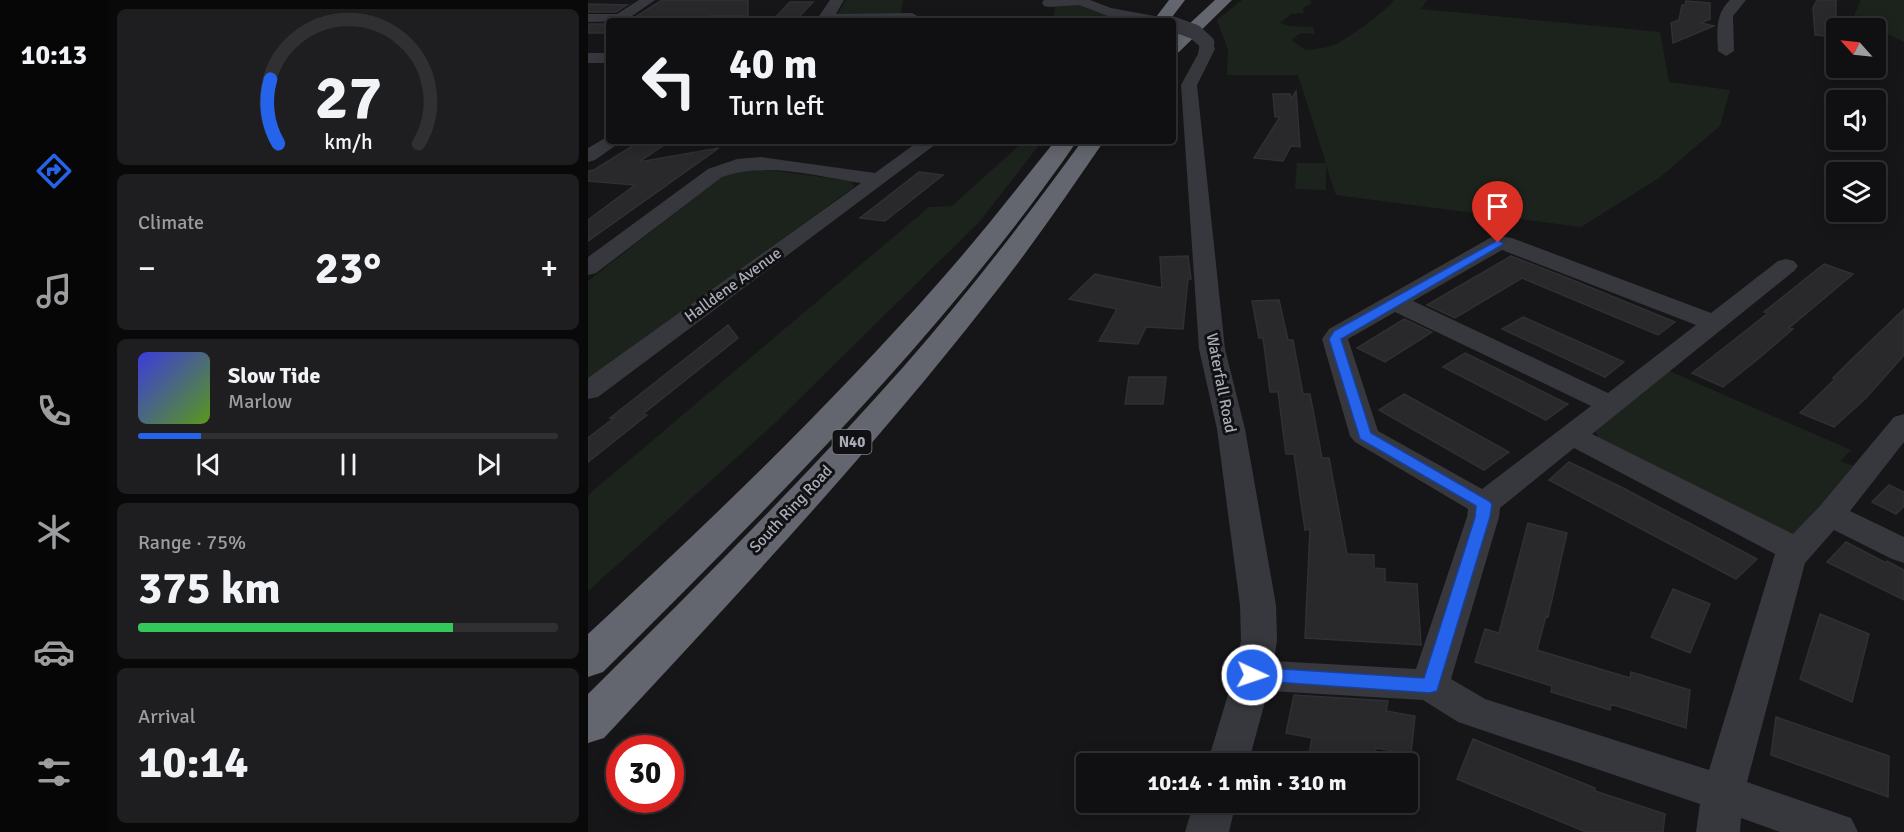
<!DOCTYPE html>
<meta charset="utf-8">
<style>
:root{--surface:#101012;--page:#1e1e20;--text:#f1f3f6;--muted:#9c9d9f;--line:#303032;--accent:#2563eb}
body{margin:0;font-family:Signika,sans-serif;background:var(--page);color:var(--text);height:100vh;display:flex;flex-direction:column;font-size:22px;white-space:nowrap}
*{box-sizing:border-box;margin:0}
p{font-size:20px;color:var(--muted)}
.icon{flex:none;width:33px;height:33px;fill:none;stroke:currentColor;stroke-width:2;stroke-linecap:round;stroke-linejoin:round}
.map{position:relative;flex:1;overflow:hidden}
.details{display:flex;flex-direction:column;gap:9px;padding:9px;background:#09090a;width:480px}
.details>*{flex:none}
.banner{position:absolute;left:18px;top:18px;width:570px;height:126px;border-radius:6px;box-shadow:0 3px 15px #0003,0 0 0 2px var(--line);background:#101012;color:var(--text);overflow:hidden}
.needle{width:39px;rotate:297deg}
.fabs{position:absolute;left:1238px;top:18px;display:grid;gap:12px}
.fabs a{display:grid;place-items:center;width:60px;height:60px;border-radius:6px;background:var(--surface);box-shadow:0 3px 15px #0003,0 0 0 2px var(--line);font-size:30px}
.speed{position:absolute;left:18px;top:735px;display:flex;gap:12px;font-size:30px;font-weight:700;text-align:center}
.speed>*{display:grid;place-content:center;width:78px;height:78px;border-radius:50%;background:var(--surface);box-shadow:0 3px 15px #0003,0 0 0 2px var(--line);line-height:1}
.speed .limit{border:9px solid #d22;background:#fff;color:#111}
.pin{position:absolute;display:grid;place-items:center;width:51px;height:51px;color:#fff;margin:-62px -26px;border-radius:50% 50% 50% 0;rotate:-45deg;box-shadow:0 0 6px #0007}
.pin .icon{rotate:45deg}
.me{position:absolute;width:66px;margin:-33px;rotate:93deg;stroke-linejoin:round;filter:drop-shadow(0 0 4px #0008)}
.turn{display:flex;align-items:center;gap:21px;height:126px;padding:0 24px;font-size:27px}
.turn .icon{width:78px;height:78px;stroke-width:2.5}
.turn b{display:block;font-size:42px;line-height:51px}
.big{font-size:45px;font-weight:700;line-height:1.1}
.details .widget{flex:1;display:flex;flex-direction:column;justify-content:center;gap:9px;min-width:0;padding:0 21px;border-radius:9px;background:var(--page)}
.details .dial{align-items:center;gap:0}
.dial svg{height:156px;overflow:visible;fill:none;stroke:var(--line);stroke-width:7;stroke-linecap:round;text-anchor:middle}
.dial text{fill:var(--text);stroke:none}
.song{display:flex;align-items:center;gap:18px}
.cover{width:72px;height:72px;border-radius:9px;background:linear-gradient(135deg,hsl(240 70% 55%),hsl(90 70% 35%))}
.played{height:6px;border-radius:3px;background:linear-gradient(90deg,var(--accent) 15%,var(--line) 15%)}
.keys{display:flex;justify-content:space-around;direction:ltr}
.heat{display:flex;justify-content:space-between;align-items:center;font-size:33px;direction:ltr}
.charge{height:9px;border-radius:4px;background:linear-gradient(90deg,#34c759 75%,var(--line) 0)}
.trip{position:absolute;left:488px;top:753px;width:342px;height:60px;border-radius:6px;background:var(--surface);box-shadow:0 3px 15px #0003,0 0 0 2px var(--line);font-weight:700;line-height:60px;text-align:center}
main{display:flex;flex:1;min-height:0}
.tabs{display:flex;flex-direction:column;width:108px;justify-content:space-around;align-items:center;background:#060607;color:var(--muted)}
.tabs .icon{width:42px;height:42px}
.tabs .on{color:var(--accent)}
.tabs b{font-size:27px;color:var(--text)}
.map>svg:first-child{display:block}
</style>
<main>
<nav class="tabs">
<b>10:13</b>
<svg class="icon on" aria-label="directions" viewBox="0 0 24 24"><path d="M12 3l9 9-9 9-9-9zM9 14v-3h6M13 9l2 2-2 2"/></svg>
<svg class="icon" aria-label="music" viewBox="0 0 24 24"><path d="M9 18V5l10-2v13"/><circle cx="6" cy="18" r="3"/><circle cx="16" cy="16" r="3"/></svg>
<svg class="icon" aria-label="phone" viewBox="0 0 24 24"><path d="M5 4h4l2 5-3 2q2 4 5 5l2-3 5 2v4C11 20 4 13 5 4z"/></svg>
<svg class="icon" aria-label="climate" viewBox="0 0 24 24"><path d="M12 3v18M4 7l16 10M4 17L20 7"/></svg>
<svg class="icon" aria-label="car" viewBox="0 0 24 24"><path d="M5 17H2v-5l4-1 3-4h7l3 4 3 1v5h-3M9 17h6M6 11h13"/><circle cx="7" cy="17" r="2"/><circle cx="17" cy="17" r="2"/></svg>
<svg class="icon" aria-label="filters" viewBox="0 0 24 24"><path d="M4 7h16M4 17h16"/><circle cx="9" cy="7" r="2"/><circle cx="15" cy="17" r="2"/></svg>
</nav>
<section class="details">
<div class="widget dial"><svg viewBox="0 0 100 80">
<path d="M14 69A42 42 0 1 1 86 69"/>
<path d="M14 69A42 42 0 0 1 10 36" stroke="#2563eb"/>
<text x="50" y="56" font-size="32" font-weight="700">27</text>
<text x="50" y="72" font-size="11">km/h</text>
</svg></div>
<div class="widget"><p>Climate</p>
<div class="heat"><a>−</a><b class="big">23°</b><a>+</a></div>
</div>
<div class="widget">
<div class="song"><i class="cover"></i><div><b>Slow Tide</b><p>Marlow</p></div></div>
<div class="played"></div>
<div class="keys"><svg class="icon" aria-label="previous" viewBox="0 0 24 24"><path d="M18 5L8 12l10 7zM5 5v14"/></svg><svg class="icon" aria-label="pause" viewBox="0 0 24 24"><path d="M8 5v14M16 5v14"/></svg><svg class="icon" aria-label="next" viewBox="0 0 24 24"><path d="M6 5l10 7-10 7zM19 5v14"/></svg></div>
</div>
<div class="widget"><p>Range · 75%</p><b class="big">375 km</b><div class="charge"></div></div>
<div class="widget"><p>Arrival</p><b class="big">10:14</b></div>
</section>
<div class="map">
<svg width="1316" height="832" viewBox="0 0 1316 832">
<rect width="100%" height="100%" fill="#161618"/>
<!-- green -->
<path fill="#1c231d" d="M258,0h57l-2,14 -64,1z
M654,0h68l2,3 -9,5 1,5 -13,1 -11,9 9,3 24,1 2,7 -14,-1 -10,7 15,10c9,-1 20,-2 28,-5 14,-6 51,-33 60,-45h33l-6,9 239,23 9,50 61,8 -10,36 -61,52 -78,49 -245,-32 -10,-30v25l-31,-1 2,-26h29l-28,-88h-71l1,-25 -11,-30z
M1273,0h43v42l-51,-24z
M487,3l34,13 18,3 2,2h-76l2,-15z
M436,141h18l-61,79 -206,203 -187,168v-96l341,-288 23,-1z
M164,168l91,12 9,2 2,5 -266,193v-99l136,-106z
M1079,370l184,80 -11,11 13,5 -59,71 -190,-92 -10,-15z"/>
<!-- building -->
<path fill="#29292c" stroke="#303034" stroke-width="1.5" d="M74,0h86v16h-39v5h-80z
M1229,0h19v37l-21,-2 -2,-27z
M1098,1l24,2v16l-9,4 13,3 -41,17 -2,-20 8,-3 3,-15h3z
M202,2h23l-16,17 -24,1z
M0,4l39,1 -11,7h-28z
M0,24h21v9h-21z
M708,91l4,56 -9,-1 -8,15 -29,-3 26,-41h-5l-2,-23h17l1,5z
M49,143l27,2 -25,17 80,-14 -131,93v-21l47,-35 -47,-4v-10l6,-1z
M331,172l24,3 -58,46 -25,-3z
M600,256l3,23h-3l-5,50 -37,-2 -8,17 -39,-3 18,-32 -48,-10 26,-25 67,14 -2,-31z
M923,256l54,21 110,45 -17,13 -136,-57 -67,40 -28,-13z
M1236,264l29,10 -64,54 4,1 -35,30 -35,28 -31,-14 76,-60 -4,-1z
M691,300l9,40h5l10,54h7l12,64h7l18,96 27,1v13l11,1v13l32,2 4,61 -116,-7 5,-109 -5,1 -11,-76h-8l-8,-62h-8l-7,-54h-4l-7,-37z
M1316,309v46l-38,43 -32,29 -34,-14 35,-34 -2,-1 19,-19z
M935,317l101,45 -19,15 -103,-48z
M816,319l28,13 -47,30 -28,-14z
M140,325l10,13 -95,76 4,1 -59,47v-24l26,-20h-4z
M877,353l103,51 -22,16 -103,-53z
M541,377h37l-3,27h-38z
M816,394l105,58 -25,18 -105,-60z
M981,462l54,26 134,71 -21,20 -187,-99z
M1301,485l15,7v14l-8,8 -24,-12z
M940,523l39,10 -19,84 -2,-1 -9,34 93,28 1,-6 59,18 -4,38 -75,-24 -1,6 -59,-18 1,-6 -77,-24 10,-33 14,4z
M1258,542l40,21 1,-2 17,9v30l-77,-38z
M1085,589l37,15 -20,49 -39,-16z
M1232,614l49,20 -17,68 -52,-23z
M706,695l94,6 -2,10 29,5 -4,38 -35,-6 -2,16h-67l5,-26 -26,-5z
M1188,717l113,39 -1,41 -117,-42z
M885,739l122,49v3l70,23 -2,18h-77l-129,-53z"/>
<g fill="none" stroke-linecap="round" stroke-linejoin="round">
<!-- minor -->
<path fill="#37383d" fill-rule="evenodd" d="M51,0h16l-30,21 -37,1v-8h29z
M242,0h14l-8,14 76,-1 7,4 -6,4h-83l-9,-2 -2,-3z
M456,0h46l21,8 49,9 7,4h-31l-28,-5 -29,-11 -30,2 -5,-1 -2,-3z
M1142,0h16l-13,16 1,35 -8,5 -8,-5c-1,-19 -3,-37 12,-51z
M619,39l5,1 3,9 -18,36 28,264 20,80 31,176 1,35 -3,21 142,8 51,-152 1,-8 -113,-67 -5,-6 -28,-97 7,-10 161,-91 8,-2 14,2 199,75 67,-52 8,-2 8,2 4,5 -4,5 -202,163 201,100 26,-27 75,-90 10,-3v28l-54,69 54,26v26l-12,-4 -58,-29 -29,33 -58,219 104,36 7,14h-78l-39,-14 -1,14h-44l4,-28 -242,-82 -35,-22 -155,-9 -20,73h-41l27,-89 7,-35 -1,-35 -23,-176 -18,-80 -18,-264 17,-31 2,-11zM914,250l194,75 -88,68 -195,-92zM807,312l196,94 -109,83 -104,-58 -30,-92zM986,448l201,106 -66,216 -224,-71 -34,-20 48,-162 1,-9z
M0,53h21v10h-21z
M21,136v5h13l-27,19 -7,2v-14z
M331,141h21l-342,256 -10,2v-21l273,-195c-45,-7 -95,-22 -139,-6l-126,96 -8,2v-18l120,-88 29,-10 24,-2 114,16z
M606,802h42l-7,30h-44z"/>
<!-- highway -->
<path fill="#63666e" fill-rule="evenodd" d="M581,0h16l-16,21h-16z
M627,0h17l-53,52 -6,1v-14z
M467,141h22c-133,193 -308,366 -474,531l-15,5v-43c122,-113 242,-228 352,-353 40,-45 77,-93 115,-140z
M494,141h22c-38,55 -75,110 -117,162 -119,152 -251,293 -383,435l-16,5v-49c108,-107 216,-215 317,-329 63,-72 121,-147 177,-224z"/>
<!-- minor-bridge -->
<path stroke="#37383d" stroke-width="15" d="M585,24l22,8 12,11"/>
</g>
<!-- route -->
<path fill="#2563eb" stroke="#184099" stroke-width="1.5" d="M910,240l5,3 -1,2 -161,94 30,94 118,68 3,3 -2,13 -53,174 -7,2 -184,-13 -3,-5 3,-6 6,-2 172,11 51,-161 1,-11 -116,-67 -31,-100 5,-8z"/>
<g text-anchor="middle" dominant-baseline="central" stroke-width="6" stroke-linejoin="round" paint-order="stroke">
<!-- shield labels -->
<rect fill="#111113" stroke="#7b7e86" stroke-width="1.5" x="244.5" y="430" width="39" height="24" rx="4.5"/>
<g font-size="15" font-weight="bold" fill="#a8adb8">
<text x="264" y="442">N40</text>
</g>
<!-- street labels -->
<g font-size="16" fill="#a8adb8" stroke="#111113">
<text transform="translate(145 285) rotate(-36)">Halldene Avenue</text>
<text transform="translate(633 383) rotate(79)">Waterfall Road</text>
<text transform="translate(203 509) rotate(-47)">South Ring Road</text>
</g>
</g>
</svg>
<div class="fabs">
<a><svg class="needle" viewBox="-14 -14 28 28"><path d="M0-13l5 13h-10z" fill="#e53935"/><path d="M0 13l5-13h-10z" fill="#9c9d9f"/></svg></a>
<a><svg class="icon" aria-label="sound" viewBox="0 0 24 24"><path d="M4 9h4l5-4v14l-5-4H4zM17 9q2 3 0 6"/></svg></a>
<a><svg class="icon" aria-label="layers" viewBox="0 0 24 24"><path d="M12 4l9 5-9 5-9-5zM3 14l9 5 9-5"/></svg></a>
</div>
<div class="speed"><div class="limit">30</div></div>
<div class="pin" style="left:910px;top:243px;background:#d93025"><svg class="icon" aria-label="arrive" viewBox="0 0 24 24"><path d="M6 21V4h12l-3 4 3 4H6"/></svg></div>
<svg class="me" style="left:664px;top:675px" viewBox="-20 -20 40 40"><circle r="17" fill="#2563eb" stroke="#fff" stroke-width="3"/><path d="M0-11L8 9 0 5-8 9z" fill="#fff"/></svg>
<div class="trip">10:14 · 1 min · 310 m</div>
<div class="banner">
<div class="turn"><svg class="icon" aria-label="left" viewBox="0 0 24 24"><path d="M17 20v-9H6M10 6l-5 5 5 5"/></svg><div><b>40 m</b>Turn left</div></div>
</div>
</div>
</main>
